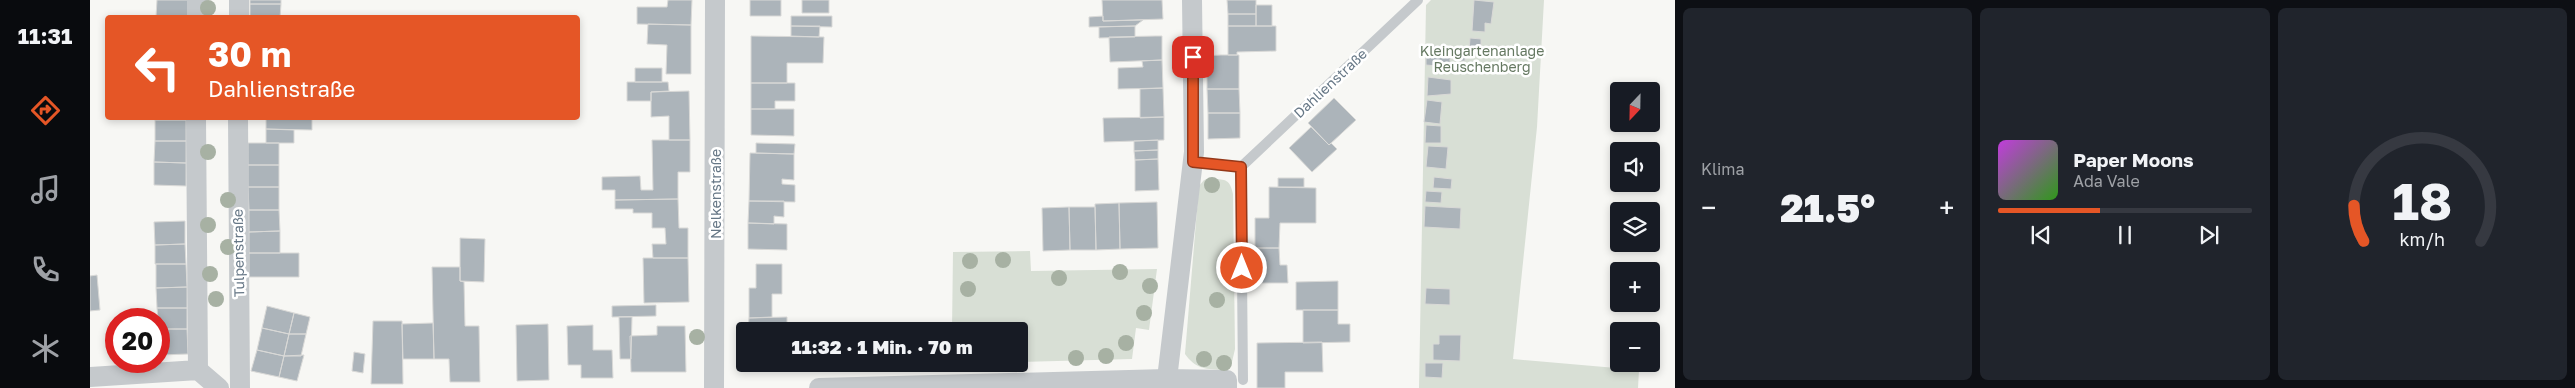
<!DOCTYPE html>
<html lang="de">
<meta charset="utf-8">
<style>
:root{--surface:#171b24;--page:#20242c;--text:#f1f3f6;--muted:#9ea1a6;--line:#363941;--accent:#e55626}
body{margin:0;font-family:"Golos Text",sans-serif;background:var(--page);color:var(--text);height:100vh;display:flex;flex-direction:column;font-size:19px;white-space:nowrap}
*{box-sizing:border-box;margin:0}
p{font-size:16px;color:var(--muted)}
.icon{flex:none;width:28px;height:28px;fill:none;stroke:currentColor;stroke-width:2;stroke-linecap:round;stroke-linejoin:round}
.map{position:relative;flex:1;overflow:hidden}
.sheet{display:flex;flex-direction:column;gap:8px;padding:8px;background:#0d0f14;width:900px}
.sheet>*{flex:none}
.top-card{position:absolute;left:15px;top:15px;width:475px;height:105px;border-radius:5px;box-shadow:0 2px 8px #0003;background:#e55626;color:#fff;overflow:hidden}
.needle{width:32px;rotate:202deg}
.fabs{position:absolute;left:1520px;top:82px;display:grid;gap:10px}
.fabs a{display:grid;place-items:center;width:50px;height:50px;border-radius:5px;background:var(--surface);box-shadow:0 2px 8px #0003;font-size:25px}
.speed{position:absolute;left:15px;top:308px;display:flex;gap:10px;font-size:25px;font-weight:700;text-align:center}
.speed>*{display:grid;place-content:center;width:65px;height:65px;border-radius:50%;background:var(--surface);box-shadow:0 2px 8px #0003;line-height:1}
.speed .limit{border:8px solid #d22;background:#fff;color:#111}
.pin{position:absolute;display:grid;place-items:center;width:42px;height:42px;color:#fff;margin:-21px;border-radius:10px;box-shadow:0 2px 8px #0006}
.me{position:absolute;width:55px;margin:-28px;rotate:0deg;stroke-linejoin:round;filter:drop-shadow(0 0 4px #0008)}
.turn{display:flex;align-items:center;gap:18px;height:105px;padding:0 20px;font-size:22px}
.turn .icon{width:65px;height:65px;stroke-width:2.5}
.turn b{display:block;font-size:35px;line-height:42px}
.big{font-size:38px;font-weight:800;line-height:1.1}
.sheet .card{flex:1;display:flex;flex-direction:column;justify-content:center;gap:8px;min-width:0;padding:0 18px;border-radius:8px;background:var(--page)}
.sheet .dial{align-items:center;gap:0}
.dial svg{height:130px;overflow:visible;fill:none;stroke:var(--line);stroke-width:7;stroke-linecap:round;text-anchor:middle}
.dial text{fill:var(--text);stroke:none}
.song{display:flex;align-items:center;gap:15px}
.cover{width:60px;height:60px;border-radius:8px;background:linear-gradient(135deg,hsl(290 70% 55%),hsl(110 70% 35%))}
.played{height:5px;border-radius:2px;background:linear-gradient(90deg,var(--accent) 40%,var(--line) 40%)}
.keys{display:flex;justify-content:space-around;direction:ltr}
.heat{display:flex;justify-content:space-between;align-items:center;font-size:28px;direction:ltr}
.sheet .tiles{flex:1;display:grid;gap:8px;grid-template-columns:repeat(3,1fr)}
.trip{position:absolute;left:646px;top:322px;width:292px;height:50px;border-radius:5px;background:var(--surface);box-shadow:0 2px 8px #0003;font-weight:800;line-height:50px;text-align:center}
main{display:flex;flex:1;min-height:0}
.tab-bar{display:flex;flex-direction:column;width:90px;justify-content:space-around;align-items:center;background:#090b0e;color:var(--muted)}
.tab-bar .icon{width:35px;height:35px}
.tab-bar .on{color:var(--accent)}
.tab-bar b{font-size:22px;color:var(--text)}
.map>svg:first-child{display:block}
</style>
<main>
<nav class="tab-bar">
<b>11:31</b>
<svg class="icon on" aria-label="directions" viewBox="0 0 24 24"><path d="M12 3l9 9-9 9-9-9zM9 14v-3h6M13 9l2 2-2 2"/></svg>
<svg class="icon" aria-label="music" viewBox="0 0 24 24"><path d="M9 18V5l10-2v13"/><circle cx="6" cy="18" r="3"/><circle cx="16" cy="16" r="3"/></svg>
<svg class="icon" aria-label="phone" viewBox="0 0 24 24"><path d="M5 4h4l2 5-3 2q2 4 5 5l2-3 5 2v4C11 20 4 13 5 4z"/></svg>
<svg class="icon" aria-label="climate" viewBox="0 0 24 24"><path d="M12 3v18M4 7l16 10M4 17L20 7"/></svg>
</nav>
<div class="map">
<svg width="1585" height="388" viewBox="0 0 1585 388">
<rect width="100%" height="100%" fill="#f7f7f4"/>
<!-- green -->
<path fill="#d8dfd5" d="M1341,0h113l-7,127 -24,232 126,11 -1,18h-219l7,-383z
M1122,179c14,0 18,1 21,15l2,155 -3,13 -11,8c-17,-1 -26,-2 -36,-16l14,-168 5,-6z
M940,251l1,20 126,-2 -8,61 -13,-2 -4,31 -112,3v-31h-68l1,-79z"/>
<!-- building -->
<path fill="#acb4ba" stroke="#d9d9d7" d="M67,0h31v18l-32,-1z
M160,0h31v4h-31z
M578,0h24l-1,25 -54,-1v-17h30z
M660,0h31v16h-31z
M712,0h27v13h-27z
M1012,0h60l1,19 -60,2z
M1137,0h29v14h-28z
M1384,0l20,2 -3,22 -6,-1v9l-13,-1z
M160,4h31l-1,14h-30z
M1166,5h16v21h-16z
M1138,14h28v12h-28z
M701,16h41v11l-41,-1z
M1013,16v5l40,-1 -8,6 -46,1v-10z
M558,24l43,1v49h-25l1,-29 -20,-1z
M701,26h29l-1,11 -28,-1z
M1045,26v11l-36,1v-11z
M1138,26h48v25l-39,1v3h-9z
M661,36l73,1 -1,26h-36v20h-36z
M1066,36h6v24l-52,2 -1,-25z
M1380,38l11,1v13h-12z
M1336,46h17v5l7,1v15l-24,-2z
M1367,47l8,1v13h-9z
M1131,55h18v34h-32v-33z
M1072,60l1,28 -45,1v-21l25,-1 -1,-6z
M545,68h27v14h-27z
M1338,77l23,3v14l-24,2z
M537,82h41l1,9 -18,1v9h-24z
M661,83h44v18h-20v8h-24z
M1073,88l1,29 -24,1v-29z
M1117,89h32l1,24h-32z
M599,91l1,49h-21v-24l-18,1v-25z
M1244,98l22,22 -27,25 -21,-22z
M1337,100l15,2 -2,22 -16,-2z
M661,109h43v27l-43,-1z
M1118,113h32v25l-32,1z
M1074,117v23l-60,2 -1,-24z
M65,118h31v2h-31z
M176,118h46v12l-46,-1z
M65,120h31v21h-31z
M1336,125l15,1v17h-16z
M1221,127l18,18 2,-2 6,6 -25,23 -23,-24z
M176,129l28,1v13h-28z
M562,140h38v32h-12v27l-63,1v-10h-13v-13l38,-1 1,14h12z
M1068,140v10l-24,1v-10z
M65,141h31v22l-32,-1z
M158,143h31v22h-31z
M666,143l39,1 -1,10 -38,-1z
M1338,146l20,1 -2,22 -20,-2z
M1068,150v9l-23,1 -1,-9z
M660,153l44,1v26l-12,-1v5l13,1v17l-46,-1z
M1068,159l1,31 -24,1v-31z
M64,162l32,1v23l-32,-1z
M158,165h31v22h-31z
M1344,177l18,2 -1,10 -18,-1z
M1188,178h26v9h-26z
M158,187h31v23h-30z
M1179,187l47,1v35h-36l-1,25h-24v-30h14z
M1336,191l16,1 -1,11 -16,-1z
M588,199l1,29h9v30h-35l-1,-14h14l-1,-16h-13v-15h-19v-4h-18v-9z
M659,201h35v16l-10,-1v8l-26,-1z
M1067,202l1,46 -38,1 -1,-46z
M1029,203l1,46 -24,1 -1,-46z
M1335,206l36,2 -1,21 -36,-2z
M979,207h26l1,43h-26z
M979,207l1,43 -27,1 -1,-43z
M159,210h30l1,21 -31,1z
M95,221v23l-30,1 -1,-23z
M658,223l39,1v26l-39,-1z
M190,231v22h-31v-21z
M370,238l25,1 -1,43 -24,-1z
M95,244l1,20h-31v-19z
M1165,248h24l1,17h7l1,18h-26v-7l-8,-1z
M159,253h50v24h-50z
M553,258h45l1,44 -45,1z
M66,264h30l1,23 -31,1z
M666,264h26v30h-10v23l-23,1v-30h7z
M342,267h28v14l4,1 1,44h14l1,56h-30l-1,-23h-15z
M7,275l3,35 -10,1v-35z
M1248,281v29h-42v-28z
M97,287v21h-30l-1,-20z
M1336,288l24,1v16l-25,-1z
M566,305v11l-44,1v-11z
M177,306l27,7 -5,21 -27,-6z
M67,308h30v21h-28z
M1213,310h35v14h12v18l-47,1z
M204,313l16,4 -4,17h-17z
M529,317h13l-1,42h-11z
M697,317v14h-39l1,-13z
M283,321h29l1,63h-32z
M343,323l1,36h-31l-1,-35z
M458,324l1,56 -32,1 -1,-56z
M503,325v25h19l1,28h-32v-13h-13l-1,-39z
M567,326h28l1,46h-55l-1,-36 27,-1z
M172,328l27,6 -5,22 -27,-6z
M69,329h28l1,25 -29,1z
M749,329h16v2h-16z
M765,329h45v2h-45z
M199,334h17l-5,22h-17z
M1349,335h22l-1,26 -27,-1v-16h6z
M1232,342l1,30h-38v16h-28v-45z
M167,350l27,6 -5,21 -28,-6z
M264,352l11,2 -2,19 -11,-2z
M214,355l-7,26 -18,-4 5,-21z
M1335,363h18l-1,15 -17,-1z
M780,364h11v7h-11z"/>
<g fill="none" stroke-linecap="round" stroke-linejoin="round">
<!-- lane -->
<path stroke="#c5c9cc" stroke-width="10" d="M1103,162l48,5
M1153,380l-2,-213 177,-167"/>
<!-- street -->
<path stroke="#c5c9cc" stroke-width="20" d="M107,18v-18
M149,18v-18
M106,118l2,252
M148,118l2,270
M0,377l108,-7 21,18
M1077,379l27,-227 -2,-152
M624,388l1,-388
M729,388l348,-9 60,1v8"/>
</g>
<!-- trees -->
<g fill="#a7b1a3">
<circle cx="118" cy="8" r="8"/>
<circle cx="118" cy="152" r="8"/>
<circle cx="1122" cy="185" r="8"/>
<circle cx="138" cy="200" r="8"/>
<circle cx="118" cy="225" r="8"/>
<circle cx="138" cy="247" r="8"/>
<circle cx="913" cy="260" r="8"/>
<circle cx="880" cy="261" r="8"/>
<circle cx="1030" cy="272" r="8"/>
<circle cx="120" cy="274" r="8"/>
<circle cx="969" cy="278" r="8"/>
<circle cx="1060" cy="286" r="8"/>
<circle cx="878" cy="289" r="8"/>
<circle cx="126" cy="299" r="8"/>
<circle cx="1127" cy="300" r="8"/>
<circle cx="1054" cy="313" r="8"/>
<circle cx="607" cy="337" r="8"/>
<circle cx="1036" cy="343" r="8"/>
<circle cx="1016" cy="356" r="8"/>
<circle cx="986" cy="358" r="8"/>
<circle cx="1114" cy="359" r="8"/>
<circle cx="1134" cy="363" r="8"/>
</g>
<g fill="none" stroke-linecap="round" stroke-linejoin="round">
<defs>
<path id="route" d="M1103,57v105l48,5 1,101"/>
</defs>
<!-- route casing -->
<use href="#route" stroke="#953819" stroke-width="12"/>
<!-- route -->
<use href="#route" stroke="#e55626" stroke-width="9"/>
</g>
<g text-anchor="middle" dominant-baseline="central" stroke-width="5" stroke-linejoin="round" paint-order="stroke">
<!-- park labels -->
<g font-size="14" fill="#657861" stroke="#fff">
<text x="1392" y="50">Kleingartenanlage<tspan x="1392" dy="16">Reuschenberg</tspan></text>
</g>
<!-- street labels -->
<g font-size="14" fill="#667786" stroke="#fff">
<text transform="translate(1240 83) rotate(-43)">Dahlienstraße</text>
<text transform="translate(625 194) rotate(-90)">Nelkenstraße</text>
<text transform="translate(148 253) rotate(-91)">Tulpenstraße</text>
</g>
</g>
</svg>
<div class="fabs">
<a><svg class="needle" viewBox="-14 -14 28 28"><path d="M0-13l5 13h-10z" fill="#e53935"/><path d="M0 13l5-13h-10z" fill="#9ea1a6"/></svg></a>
<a><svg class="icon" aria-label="sound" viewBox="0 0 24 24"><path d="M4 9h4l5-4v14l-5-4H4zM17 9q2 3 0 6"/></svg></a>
<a><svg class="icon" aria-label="layers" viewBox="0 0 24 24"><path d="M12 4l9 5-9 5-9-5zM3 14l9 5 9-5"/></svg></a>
<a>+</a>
<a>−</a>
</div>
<div class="speed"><div class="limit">20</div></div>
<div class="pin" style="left:1103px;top:57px;background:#d93025"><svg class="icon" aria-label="arrive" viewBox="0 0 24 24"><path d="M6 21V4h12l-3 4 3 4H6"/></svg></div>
<svg class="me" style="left:1152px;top:268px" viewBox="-20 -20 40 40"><circle r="17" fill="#e55626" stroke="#fff" stroke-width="3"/><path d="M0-11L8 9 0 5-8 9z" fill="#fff"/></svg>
<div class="trip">11:32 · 1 Min. · 70 m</div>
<div class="top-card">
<div class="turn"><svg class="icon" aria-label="left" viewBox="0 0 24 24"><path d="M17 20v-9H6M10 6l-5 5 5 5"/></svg><div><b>30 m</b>Dahlienstraße</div></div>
</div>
</div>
<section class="sheet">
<div class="tiles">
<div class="card"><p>Klima</p>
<div class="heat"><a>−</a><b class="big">21.5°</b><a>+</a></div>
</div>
<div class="card">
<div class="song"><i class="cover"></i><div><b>Paper Moons</b><p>Ada Vale</p></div></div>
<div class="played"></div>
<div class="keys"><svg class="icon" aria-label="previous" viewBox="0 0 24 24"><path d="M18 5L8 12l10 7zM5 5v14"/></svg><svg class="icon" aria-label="pause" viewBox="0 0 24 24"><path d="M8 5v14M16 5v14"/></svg><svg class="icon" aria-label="next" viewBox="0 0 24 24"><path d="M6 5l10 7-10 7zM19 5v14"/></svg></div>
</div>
<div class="card dial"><svg viewBox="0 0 100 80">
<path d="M14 69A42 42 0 1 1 86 69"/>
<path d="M14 69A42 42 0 0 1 8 47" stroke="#e55626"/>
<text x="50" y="56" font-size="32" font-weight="700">18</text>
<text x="50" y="72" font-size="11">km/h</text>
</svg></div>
</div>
</section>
</main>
